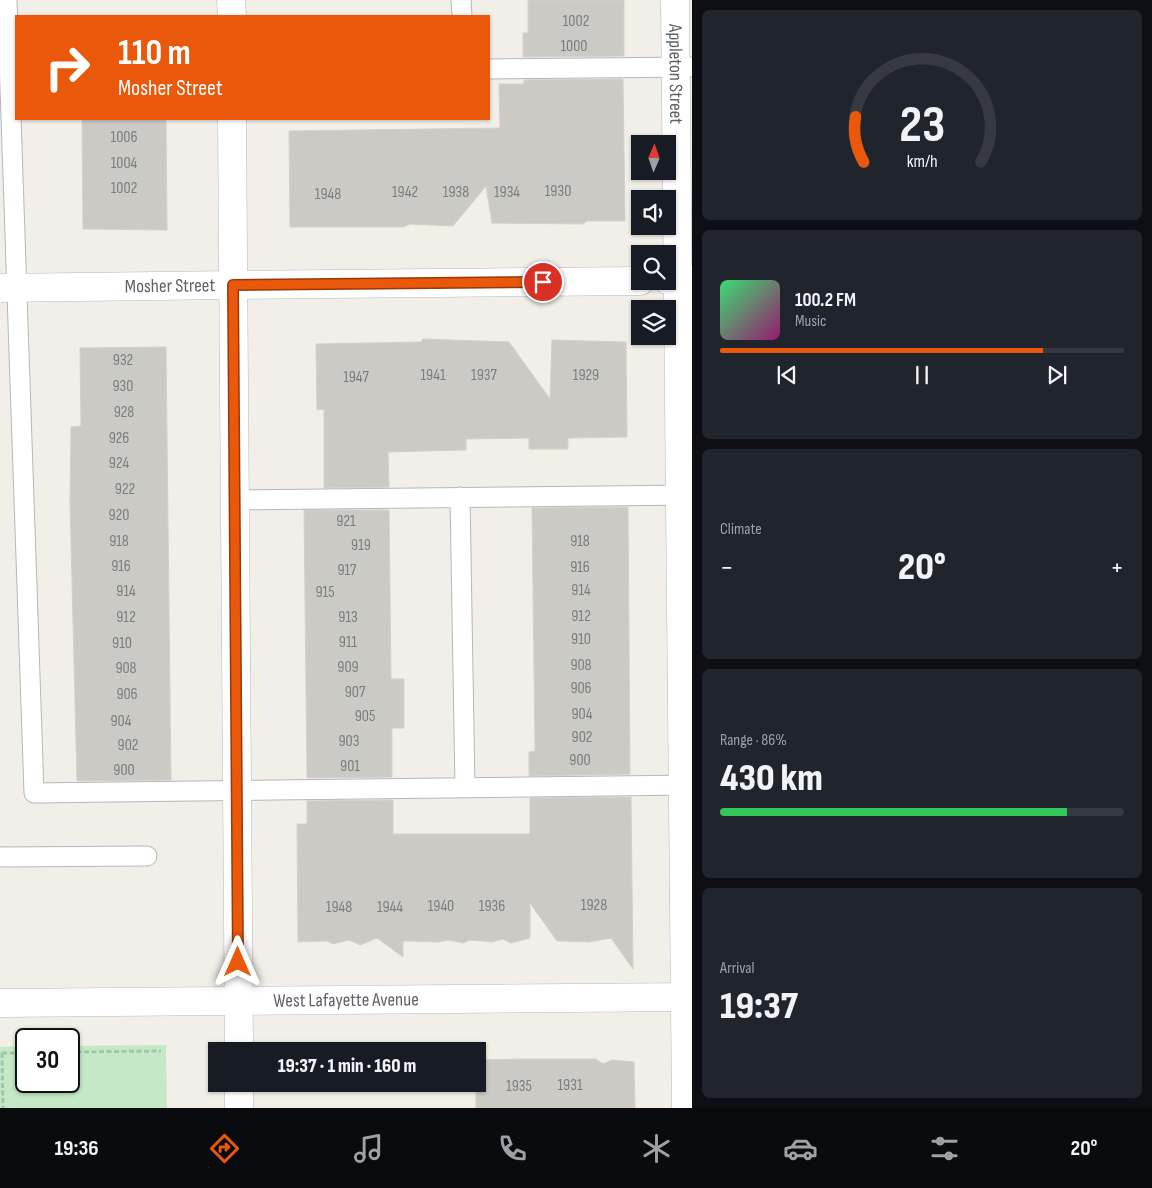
<!DOCTYPE html>
<meta charset="utf-8">
<style>
:root{--surface:#171b24;--page:#20242c;--text:#f1f3f6;--muted:#9ea1a6;--line:#363941;--accent:#ea580c}
body{margin:0;font-family:"Sofia Sans Condensed",sans-serif;background:var(--page);color:var(--text);height:100vh;display:flex;flex-direction:column;font-size:19px;white-space:nowrap}
*{box-sizing:border-box;margin:0}
p{font-size:16px;color:var(--muted)}
.icon{flex:none;width:28px;height:28px;fill:none;stroke:currentColor;stroke-width:2;stroke-linecap:round;stroke-linejoin:round}
.map{position:relative;flex:1;overflow:hidden}
.drawer{display:flex;flex-direction:column;gap:10px;padding:10px;background:#0d0f14;width:460px}
.drawer>*{flex:none}
.guide{position:absolute;left:15px;top:15px;width:475px;height:105px;border-radius:0px;box-shadow:0 1px 4px #0004;background:#ea580c;color:#fff;overflow:hidden}
.needle{width:32px;rotate:2deg}
.buttons{position:absolute;left:631px;top:135px;display:grid;gap:10px}
.buttons a{display:grid;place-items:center;width:45px;height:45px;border-radius:0px;background:var(--surface);box-shadow:0 1px 4px #0004;font-size:25px}
.speed{position:absolute;left:15px;top:1028px;display:flex;gap:10px;font-size:25px;font-weight:700;text-align:center}
.speed>*{display:grid;place-content:center;width:65px;height:65px;border-radius:50%;background:var(--surface);box-shadow:0 1px 4px #0004;line-height:1}
.speed .limit{border:2px solid #111;border-radius:8px;background:#fff;color:#111}
.pin{position:absolute;display:grid;place-items:center;width:42px;height:42px;color:#fff;margin:-21px;border:2px solid #fff;border-radius:50%;box-shadow:0 1px 5px #0007}
.me{position:absolute;width:55px;margin:-28px;rotate:0deg;stroke-linejoin:round;filter:drop-shadow(0 0 4px #0008)}
.turn{display:flex;align-items:center;gap:18px;height:105px;padding:0 20px;font-size:22px}
.turn .icon{width:65px;height:65px;stroke-width:2.5}
.turn b{display:block;font-size:35px;line-height:42px}
.big{font-size:38px;font-weight:800;line-height:1.1}
.drawer .card{flex:1;display:flex;flex-direction:column;justify-content:center;gap:8px;min-width:0;padding:0 18px;border-radius:8px;background:var(--page)}
.drawer .dial{align-items:center;gap:0}
.dial svg{height:130px;overflow:visible;fill:none;stroke:var(--line);stroke-width:7;stroke-linecap:round;text-anchor:middle}
.dial text{fill:var(--text);stroke:none}
.song{display:flex;align-items:center;gap:15px}
.cover{width:60px;height:60px;border-radius:8px;background:linear-gradient(135deg,hsl(140 70% 55%),hsl(320 70% 35%))}
.played{height:5px;border-radius:2px;background:linear-gradient(90deg,var(--accent) 80%,var(--line) 80%)}
.keys{display:flex;justify-content:space-around;direction:ltr}
.heat{display:flex;justify-content:space-between;align-items:center;font-size:28px;direction:ltr}
.charge{height:8px;border-radius:4px;background:linear-gradient(90deg,#34c759 86%,var(--line) 0)}
.trip{position:absolute;left:208px;top:1042px;width:278px;height:50px;border-radius:0px;background:var(--surface);box-shadow:0 1px 4px #0004;font-weight:800;line-height:50px;text-align:center}
.tabs{display:flex;height:80px;justify-content:space-around;align-items:center;background:#090b0e;color:var(--muted)}
.tabs .icon{width:35px;height:35px}
.tabs .on{color:var(--accent)}
.tabs b{font-size:22px;color:var(--text)}
main{display:flex;flex:1;min-height:0}
.map>svg:first-child{display:block}
</style>
<main>
<div class="map">
<svg width="692" height="1108" viewBox="0 0 692 1108">
<rect width="100%" height="100%" fill="#f1efe8"/>
<!-- green -->
<path fill="#c5e8c5" d="M166,1045l1,63h-167v-61l26,-1v35h43v-35z"/>
<!-- building -->
<path fill="#cccac5" stroke="#d6d1c6" d="M528,0h96v56l-101,1v-24h5z
M623,79l2,142h-38l-4,3 -91,-1 -6,-37 -33,40 -43,-2 -7,3h-113l-1,-96 211,-3 -1,-44h25v-4z
M82,119h84l1,111 -84,-1z
M423,339l86,3 41,57 2,-59 74,2 1,95 -59,1v11h-39v-11l-63,1v11l-78,2 1,35 -65,1v-79l-7,1 -1,-66 105,-2z
M166,347l5,433 -94,1 -7,-279 1,-75 10,-1 -1,-78z
M628,507l2,267 -101,2v-24l6,-1 -3,-243z
M304,510h85l2,169h13v49h-12v49l-85,1z
M631,797l2,172 -22,-31 -22,4 -32,-1 -27,-38v35l-19,5 -8,-4 -11,3 -22,-2 -7,3 -15,-3 -9,2 -36,-1v16l-26,-19 -17,7 -11,-5 -16,4 -6,-3 -29,1 -1,-118h10v-23l86,-1v34h137v-36z
M525,1059h71l7,5 9,-4 22,2 1,46h-159v-45h4v-3z"/>
<g fill="none" stroke-linecap="round" stroke-linejoin="round">
<defs>
<path id="service" d="M7,0l27,793 658,-8
M461,0l1,16
M489,69l203,-2
M460,497l5,291
M235,500l456,-5
M0,857l147,-1"/>
<g id="minor">
<path d="M231,0l1,16"/>
<path id="s1" d="M675,0l11,1108"/>
<path d="M232,119l7,932"/>
<path id="s2" d="M0,288l233,-3"/>
<path d="M239,1084v24"/>
</g>
<path id="tertiary" d="M668,280h24
M233,285l407,-4"/>
<g id="secondary">
<path id="s3" d="M0,1003l692,-6"/>
</g>
</defs>
<!-- service casing -->
<use href="#service" stroke="#b5b8bc" stroke-width="21"/>
<!-- minor casing -->
<use href="#minor" stroke="#b5b8bc" stroke-width="29"/>
<!-- tertiary casing -->
<use href="#tertiary" stroke="#b5b8bc" stroke-width="29"/>
<!-- secondary casing -->
<use href="#secondary" stroke="#b6babf" stroke-width="29"/>
<!-- path -->
<path stroke="#9cc7a9" stroke-width="3" stroke-dasharray="5 2.5" stroke-linecap="butt" d="M69,1052l92,-1
M2,1053l1,55
M2,1053h24"/>
<!-- service -->
<use href="#service" stroke="#fff" stroke-width="19"/>
<!-- minor -->
<use href="#minor" stroke="#fff" stroke-width="28"/>
<!-- tertiary -->
<use href="#tertiary" stroke="#fff" stroke-width="28"/>
<!-- secondary -->
<use href="#secondary" stroke="#fff" stroke-width="28"/>
</g>
<g fill="none" stroke-linecap="round" stroke-linejoin="round">
<defs>
<path id="route" d="M238,962l-5,-677 310,-3"/>
</defs>
<!-- route casing -->
<use href="#route" stroke="#983908" stroke-width="12"/>
<!-- route -->
<use href="#route" stroke="#ea580c" stroke-width="9"/>
</g>
<g text-anchor="middle" dominant-baseline="central" stroke-width="4" stroke-linejoin="round" paint-order="stroke">
<!-- number labels -->
<g font-size="16" fill="#7a7d7f">
<text x="576" y="21">1002</text>
<text x="574" y="46">1000</text>
<text x="124" y="137">1006</text>
<text x="124" y="163">1004</text>
<text x="124" y="188">1002</text>
<text x="558" y="191">1930</text>
<text x="405" y="192">1942</text>
<text x="456" y="192">1938</text>
<text x="507" y="192">1934</text>
<text x="328" y="194">1948</text>
<text x="123" y="360">932</text>
<text x="433" y="375">1941</text>
<text x="484" y="375">1937</text>
<text x="586" y="375">1929</text>
<text x="356" y="377">1947</text>
<text x="123" y="386">930</text>
<text x="124" y="412">928</text>
<text x="119" y="438">926</text>
<text x="119" y="463">924</text>
<text x="125" y="489">922</text>
<text x="119" y="515">920</text>
<text x="346" y="521">921</text>
<text x="119" y="541">918</text>
<text x="580" y="541">918</text>
<text x="361" y="545">919</text>
<text x="121" y="566">916</text>
<text x="580" y="567">916</text>
<text x="347" y="570">917</text>
<text x="581" y="590">914</text>
<text x="126" y="591">914</text>
<text x="325" y="592">915</text>
<text x="581" y="616">912</text>
<text x="126" y="617">912</text>
<text x="348" y="617">913</text>
<text x="581" y="639">910</text>
<text x="348" y="642">911</text>
<text x="122" y="643">910</text>
<text x="581" y="665">908</text>
<text x="348" y="667">909</text>
<text x="126" y="668">908</text>
<text x="581" y="688">906</text>
<text x="355" y="692">907</text>
<text x="127" y="694">906</text>
<text x="582" y="714">904</text>
<text x="365" y="716">905</text>
<text x="121" y="721">904</text>
<text x="582" y="737">902</text>
<text x="349" y="741">903</text>
<text x="128" y="745">902</text>
<text x="580" y="760">900</text>
<text x="350" y="766">901</text>
<text x="124" y="770">900</text>
<text x="594" y="905">1928</text>
<text x="441" y="906">1940</text>
<text x="492" y="906">1936</text>
<text x="339" y="907">1948</text>
<text x="390" y="907">1944</text>
<text x="570" y="1085">1931</text>
<text x="519" y="1086">1935</text>
</g>
<!-- street labels -->
<g font-size="19" fill="#5f6368" stroke="#fff">
<text stroke="none"><textPath href="#s1" startOffset="74">Appleton Street</textPath></text>
<text stroke="none"><textPath href="#s2" startOffset="170">Mosher Street</textPath></text>
<text stroke="none"><textPath href="#s3" startOffset="346">West Lafayette Avenue</textPath></text>
</g>
</g>
</svg>
<div class="buttons">
<a><svg class="needle" viewBox="-14 -14 28 28"><path d="M0-13l5 13h-10z" fill="#e53935"/><path d="M0 13l5-13h-10z" fill="#9ea1a6"/></svg></a>
<a><svg class="icon" aria-label="sound" viewBox="0 0 24 24"><path d="M4 9h4l5-4v14l-5-4H4zM17 9q2 3 0 6"/></svg></a>
<a><svg class="icon" aria-label="search" viewBox="0 0 24 24"><circle cx="10" cy="10" r="6"/><path d="M15 15l6 6"/></svg></a>
<a><svg class="icon" aria-label="layers" viewBox="0 0 24 24"><path d="M12 4l9 5-9 5-9-5zM3 14l9 5 9-5"/></svg></a>
</div>
<div class="speed"><div class="limit">30</div></div>
<div class="pin" style="left:543px;top:282px;background:#d93025"><svg class="icon" aria-label="arrive" viewBox="0 0 24 24"><path d="M6 21V4h12l-3 4 3 4H6"/></svg></div>
<svg class="me" style="left:238px;top:962px" viewBox="-20 -20 40 40"><path d="M0-17L14 15 0 8-14 15z" fill="#ea580c" stroke="#fff" stroke-width="4"/></svg>
<div class="trip">19:37 · 1 min · 160 m</div>
<div class="guide">
<div class="turn"><svg class="icon" aria-label="right" viewBox="0 0 24 24"><path d="M7 20v-9h11M14 6l5 5-5 5"/></svg><div><b>110 m</b>Mosher Street</div></div>
</div>
</div>
<section class="drawer">
<div class="card dial"><svg viewBox="0 0 100 80">
<path d="M14 69A42 42 0 1 1 86 69"/>
<path d="M14 69A42 42 0 0 1 9 41" stroke="#ea580c"/>
<text x="50" y="56" font-size="32" font-weight="700">23</text>
<text x="50" y="72" font-size="11">km/h</text>
</svg></div>
<div class="card">
<div class="song"><i class="cover"></i><div><b>100.2 FM</b><p>Music</p></div></div>
<div class="played"></div>
<div class="keys"><svg class="icon" aria-label="previous" viewBox="0 0 24 24"><path d="M18 5L8 12l10 7zM5 5v14"/></svg><svg class="icon" aria-label="pause" viewBox="0 0 24 24"><path d="M8 5v14M16 5v14"/></svg><svg class="icon" aria-label="next" viewBox="0 0 24 24"><path d="M6 5l10 7-10 7zM19 5v14"/></svg></div>
</div>
<div class="card"><p>Climate</p>
<div class="heat"><a>−</a><b class="big">20°</b><a>+</a></div>
</div>
<div class="card"><p>Range · 86%</p><b class="big">430 km</b><div class="charge"></div></div>
<div class="card"><p>Arrival</p><b class="big">19:37</b></div>
</section>
</main>
<nav class="tabs">
<b>19:36</b>
<svg class="icon on" aria-label="directions" viewBox="0 0 24 24"><path d="M12 3l9 9-9 9-9-9zM9 14v-3h6M13 9l2 2-2 2"/></svg>
<svg class="icon" aria-label="music" viewBox="0 0 24 24"><path d="M9 18V5l10-2v13"/><circle cx="6" cy="18" r="3"/><circle cx="16" cy="16" r="3"/></svg>
<svg class="icon" aria-label="phone" viewBox="0 0 24 24"><path d="M5 4h4l2 5-3 2q2 4 5 5l2-3 5 2v4C11 20 4 13 5 4z"/></svg>
<svg class="icon" aria-label="climate" viewBox="0 0 24 24"><path d="M12 3v18M4 7l16 10M4 17L20 7"/></svg>
<svg class="icon" aria-label="car" viewBox="0 0 24 24"><path d="M5 17H2v-5l4-1 3-4h7l3 4 3 1v5h-3M9 17h6M6 11h13"/><circle cx="7" cy="17" r="2"/><circle cx="17" cy="17" r="2"/></svg>
<svg class="icon" aria-label="filters" viewBox="0 0 24 24"><path d="M4 7h16M4 17h16"/><circle cx="9" cy="7" r="2"/><circle cx="15" cy="17" r="2"/></svg>
<b>20°</b>
</nav>
